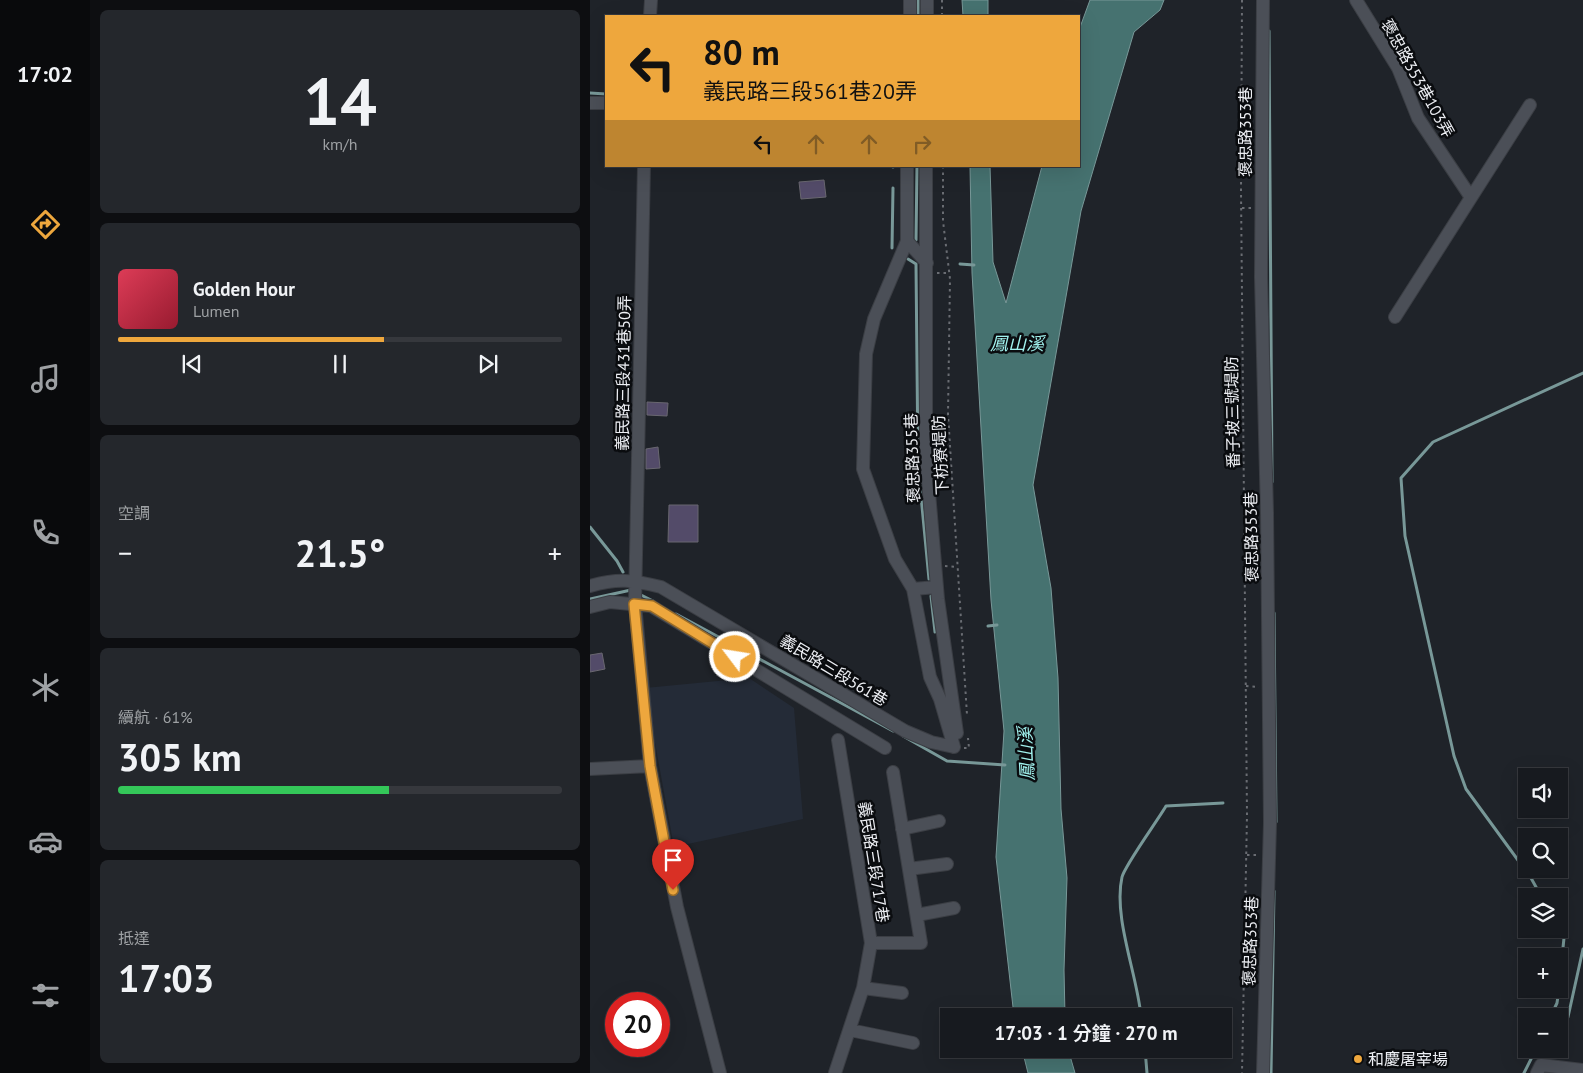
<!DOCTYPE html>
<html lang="zh-TW">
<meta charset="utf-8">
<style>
:root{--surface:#171a1f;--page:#24272c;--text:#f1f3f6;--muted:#9ea1a4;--line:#36383d;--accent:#eea73d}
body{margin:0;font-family:"PT Sans","Noto Sans TC",sans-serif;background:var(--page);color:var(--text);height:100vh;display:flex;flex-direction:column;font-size:19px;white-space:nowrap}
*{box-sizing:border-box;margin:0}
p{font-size:16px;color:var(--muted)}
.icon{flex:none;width:28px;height:28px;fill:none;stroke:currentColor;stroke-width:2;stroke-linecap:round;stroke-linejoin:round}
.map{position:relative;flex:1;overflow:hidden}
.side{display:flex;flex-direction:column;gap:10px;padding:10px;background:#0d0e11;width:500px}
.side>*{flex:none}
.hud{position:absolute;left:15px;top:15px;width:475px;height:152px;border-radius:0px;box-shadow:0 5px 20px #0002,0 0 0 1px var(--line);background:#eea73d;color:#111;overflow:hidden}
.tools{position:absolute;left:928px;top:768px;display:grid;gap:10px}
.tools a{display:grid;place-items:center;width:50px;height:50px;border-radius:0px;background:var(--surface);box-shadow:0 5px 20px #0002,0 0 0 1px var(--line);font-size:25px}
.speed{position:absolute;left:15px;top:992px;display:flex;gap:10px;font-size:25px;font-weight:700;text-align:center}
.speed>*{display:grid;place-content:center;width:65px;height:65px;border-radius:50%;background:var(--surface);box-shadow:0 5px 20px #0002,0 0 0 1px var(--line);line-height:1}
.speed .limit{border:8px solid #d22;background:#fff;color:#111}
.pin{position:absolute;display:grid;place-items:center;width:42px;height:42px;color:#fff;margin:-51px -21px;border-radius:50% 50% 50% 0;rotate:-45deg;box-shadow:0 0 5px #0007}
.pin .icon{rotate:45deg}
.me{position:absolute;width:55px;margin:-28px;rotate:301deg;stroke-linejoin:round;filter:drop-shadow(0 0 4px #0008)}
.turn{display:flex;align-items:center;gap:18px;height:105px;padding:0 15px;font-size:22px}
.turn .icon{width:65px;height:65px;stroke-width:2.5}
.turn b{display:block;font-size:35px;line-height:42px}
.lanes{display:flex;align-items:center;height:48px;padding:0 15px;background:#0003;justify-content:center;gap:25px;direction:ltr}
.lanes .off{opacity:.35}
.big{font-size:38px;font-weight:600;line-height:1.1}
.side .tile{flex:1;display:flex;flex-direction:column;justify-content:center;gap:8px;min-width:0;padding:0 18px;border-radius:8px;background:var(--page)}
.side .dial{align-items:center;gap:0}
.dial b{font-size:65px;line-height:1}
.song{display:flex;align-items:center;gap:15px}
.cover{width:60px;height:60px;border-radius:8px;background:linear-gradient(135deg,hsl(350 70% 55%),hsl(350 70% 35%))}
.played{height:5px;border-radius:2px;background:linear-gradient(90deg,var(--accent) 60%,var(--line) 60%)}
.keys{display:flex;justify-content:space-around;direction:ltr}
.heat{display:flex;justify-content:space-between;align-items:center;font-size:28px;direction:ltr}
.charge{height:8px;border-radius:4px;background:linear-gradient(90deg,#34c759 61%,var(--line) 0)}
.trip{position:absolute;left:350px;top:1008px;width:292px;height:50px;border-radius:0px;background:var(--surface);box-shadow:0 5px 20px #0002,0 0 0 1px var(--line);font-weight:600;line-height:50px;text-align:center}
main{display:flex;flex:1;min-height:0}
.menu{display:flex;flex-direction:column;width:90px;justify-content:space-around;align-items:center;background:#090a0c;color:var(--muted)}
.menu .icon{width:35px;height:35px}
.menu .current{color:var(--accent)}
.menu b{font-size:22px;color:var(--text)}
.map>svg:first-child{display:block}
</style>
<main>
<nav class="menu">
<b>17:02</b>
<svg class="icon current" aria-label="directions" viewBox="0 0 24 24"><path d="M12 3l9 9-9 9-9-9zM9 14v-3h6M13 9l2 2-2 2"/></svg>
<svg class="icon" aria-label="music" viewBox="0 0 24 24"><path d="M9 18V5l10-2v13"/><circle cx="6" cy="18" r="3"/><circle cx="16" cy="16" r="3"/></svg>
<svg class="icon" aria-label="phone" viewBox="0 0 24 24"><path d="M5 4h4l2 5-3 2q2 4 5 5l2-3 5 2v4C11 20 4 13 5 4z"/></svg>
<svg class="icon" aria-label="climate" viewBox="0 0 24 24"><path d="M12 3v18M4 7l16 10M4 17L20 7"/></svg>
<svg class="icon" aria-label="car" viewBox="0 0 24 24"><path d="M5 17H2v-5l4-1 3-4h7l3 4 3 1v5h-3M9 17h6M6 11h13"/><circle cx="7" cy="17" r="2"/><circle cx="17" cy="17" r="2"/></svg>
<svg class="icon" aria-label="filters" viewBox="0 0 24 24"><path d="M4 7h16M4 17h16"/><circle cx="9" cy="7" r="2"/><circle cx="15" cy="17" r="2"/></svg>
</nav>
<section class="side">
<div class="tile dial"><b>14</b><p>km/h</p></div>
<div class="tile">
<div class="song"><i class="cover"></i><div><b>Golden Hour</b><p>Lumen</p></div></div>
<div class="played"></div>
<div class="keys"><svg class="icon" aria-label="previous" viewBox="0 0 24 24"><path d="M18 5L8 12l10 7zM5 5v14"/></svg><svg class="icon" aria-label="pause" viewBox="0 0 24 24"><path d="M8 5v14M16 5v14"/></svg><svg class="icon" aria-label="next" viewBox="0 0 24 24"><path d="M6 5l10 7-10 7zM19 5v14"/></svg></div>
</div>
<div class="tile"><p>空調</p>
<div class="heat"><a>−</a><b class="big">21.5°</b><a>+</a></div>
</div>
<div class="tile"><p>續航 · 61%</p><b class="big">305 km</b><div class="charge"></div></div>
<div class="tile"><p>抵達</p><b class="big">17:03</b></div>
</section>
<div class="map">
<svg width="993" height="1073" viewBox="0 0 993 1073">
<rect width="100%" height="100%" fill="#1f2329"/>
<!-- built -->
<path fill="#242b37" d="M159,678l45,30 9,111 -129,28 -29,-159z"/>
<!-- water -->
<path fill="#467270" stroke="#789898" d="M372,0h26v16h-25z
M500,0h74l-4,10 -26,22 -53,179 -48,274 18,103 7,90 3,131 6,69 -3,92 1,46h-51l-18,-159 8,-126 -13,-131 -19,-327 -2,-107h20l3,96 13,41 36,-137h37v-136z
M432,1049h46l7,24h-47z"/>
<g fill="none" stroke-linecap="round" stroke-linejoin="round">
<!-- stream -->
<path stroke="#789898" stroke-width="3" d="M328,16v-16
M679,31l3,451
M0,93l16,1
M303,167v-1
M326,240l1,-74
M302,248l1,-60
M318,259l8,5 2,201 11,114
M370,264l14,1
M0,527l27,34 6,11
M49,594l14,7
M341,596l4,36
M0,599l41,-9
M684,613l2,209
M86,614l217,117
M398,626l9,-1
M313,736l44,25 58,4
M951,896l-10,-18 -65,-89 -12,-33 -49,-220 -4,-58 32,-36 150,-69
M969,929l5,9 -5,48
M551,1016c-4,-42 -28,-99 -19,-139 3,-12 36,-57 44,-71l57,-3
M961,1016l6,-13 2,-14
M969,1038l9,-21 15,-68
M555,1049l2,24
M960,1057l4,-8
M681,1073l3,-182
M934,1073l12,-24"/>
</g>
<!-- building -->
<path fill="#534b69" stroke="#696770" d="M234,180l2,17 -25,2 -2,-17z
M57,402l21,1 -1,13 -20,-1z
M68,447l2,21 -14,1v-20z
M79,505h29v37h-30z
M12,653l3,16 -15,3v-17z"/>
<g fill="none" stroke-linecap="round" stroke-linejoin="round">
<defs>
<path id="minor" d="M673,0l-2,277 6,236 3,310 -7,250
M766,0l42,68 20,50 52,78
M60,16l1,-16
M320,16v-16
M337,16v-16
M0,103h16
M54,166l-9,438 15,162 27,141 43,166
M317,166v75l-33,78 -8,35 -3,115 32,90 18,30 17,88 10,22 14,48
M336,166v291l12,142 19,134
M317,241l20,22
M805,317l135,-212
M0,586c28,-8 43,-6 71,1l244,144 26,11 23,5
M323,589l24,-2
M0,607l20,-5 41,4 234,142
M0,769l60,-3
M312,829l37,-8
M319,869l38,-5
M327,915l37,-7
M281,943h50l-28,-171
M273,988l39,5
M260,1030l63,13
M245,1073l28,-85 8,-45 -33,-203
M947,1073l4,-8 42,5"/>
</defs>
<!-- minor casing -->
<use href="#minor" stroke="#3b3e44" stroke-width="14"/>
<!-- path -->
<path stroke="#6a6d73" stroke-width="2" stroke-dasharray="2.5 4" stroke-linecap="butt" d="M352,0v16
M652,0l-1,191 6,624 -5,258
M353,166v55l7,58 -2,135 19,301
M652,208h10
M347,273h12
M655,512h12
M355,566l13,1
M656,686l13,1
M374,748h5l-1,-10
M657,855h12"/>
<!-- minor -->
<use href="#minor" stroke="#4b4f57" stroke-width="12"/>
</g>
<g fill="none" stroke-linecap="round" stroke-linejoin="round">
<defs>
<path id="route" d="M83,890l-23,-124 -16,-162 18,2 83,51"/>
</defs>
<!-- route casing -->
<use href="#route" stroke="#9b6d28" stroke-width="12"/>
<!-- route -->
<use href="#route" stroke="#eea73d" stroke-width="9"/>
</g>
<!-- markers -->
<circle fill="#eea73d" stroke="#0a0c0f" stroke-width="2" cx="768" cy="1059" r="5"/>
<g text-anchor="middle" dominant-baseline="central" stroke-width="5" stroke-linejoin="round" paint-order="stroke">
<!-- street labels -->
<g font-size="16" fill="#edeff4" stroke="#0a0c0f">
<text transform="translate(828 78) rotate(61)">褒忠路353巷103弄</text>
<text transform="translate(655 132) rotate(-90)">褒忠路353巷</text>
<text transform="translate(33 373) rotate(-89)">義民路三段431巷50弄</text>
<text transform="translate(642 412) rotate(-91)">番子坡三號堤防</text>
<text transform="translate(350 455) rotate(-93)">下枋寮堤防</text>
<text transform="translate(322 458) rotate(-92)">褒忠路355巷</text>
<text transform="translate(661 537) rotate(-91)">褒忠路353巷</text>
<text transform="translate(244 670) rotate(31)">義民路三段561巷</text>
<text transform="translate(284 862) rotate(81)">義民路三段717巷</text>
<text transform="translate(660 941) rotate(-88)">褒忠路353巷</text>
</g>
<!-- poi labels -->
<g font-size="16" fill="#edeff4" stroke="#0a0c0f" text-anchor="start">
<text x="778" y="1059">和慶屠宰場</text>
</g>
<!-- water labels -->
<g font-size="18" font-style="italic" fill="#a1f2ee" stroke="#0a0c0f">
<text x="427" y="343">鳳山溪</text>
<text transform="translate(436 754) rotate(-93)">鳳山溪</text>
</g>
</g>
</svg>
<div class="tools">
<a><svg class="icon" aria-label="sound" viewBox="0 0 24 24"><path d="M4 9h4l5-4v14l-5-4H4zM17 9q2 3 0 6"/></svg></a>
<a><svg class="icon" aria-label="search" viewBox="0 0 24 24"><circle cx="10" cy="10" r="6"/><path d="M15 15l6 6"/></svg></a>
<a><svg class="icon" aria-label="layers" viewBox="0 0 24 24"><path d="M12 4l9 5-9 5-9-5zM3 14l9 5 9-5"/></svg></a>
<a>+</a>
<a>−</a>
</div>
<div class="speed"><div class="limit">20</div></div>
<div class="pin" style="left:83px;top:890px;background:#d93025"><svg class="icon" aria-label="arrive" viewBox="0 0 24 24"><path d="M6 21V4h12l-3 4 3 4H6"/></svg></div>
<svg class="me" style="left:145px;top:657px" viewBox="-20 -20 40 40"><circle r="17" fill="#eea73d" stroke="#fff" stroke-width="3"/><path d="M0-11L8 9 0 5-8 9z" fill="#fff"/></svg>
<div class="trip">17:03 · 1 分鐘 · 270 m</div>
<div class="hud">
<div class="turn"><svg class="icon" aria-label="left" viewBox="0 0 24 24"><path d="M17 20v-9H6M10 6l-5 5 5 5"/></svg><div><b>80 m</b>義民路三段561巷20弄</div></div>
<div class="lanes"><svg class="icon" aria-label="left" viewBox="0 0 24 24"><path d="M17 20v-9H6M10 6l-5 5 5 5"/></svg><svg class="icon off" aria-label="ahead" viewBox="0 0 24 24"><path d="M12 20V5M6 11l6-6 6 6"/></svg><svg class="icon off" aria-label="ahead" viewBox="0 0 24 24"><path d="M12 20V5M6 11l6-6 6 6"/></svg><svg class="icon off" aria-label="right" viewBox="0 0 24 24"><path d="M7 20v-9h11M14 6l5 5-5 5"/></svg></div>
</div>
</div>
</main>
